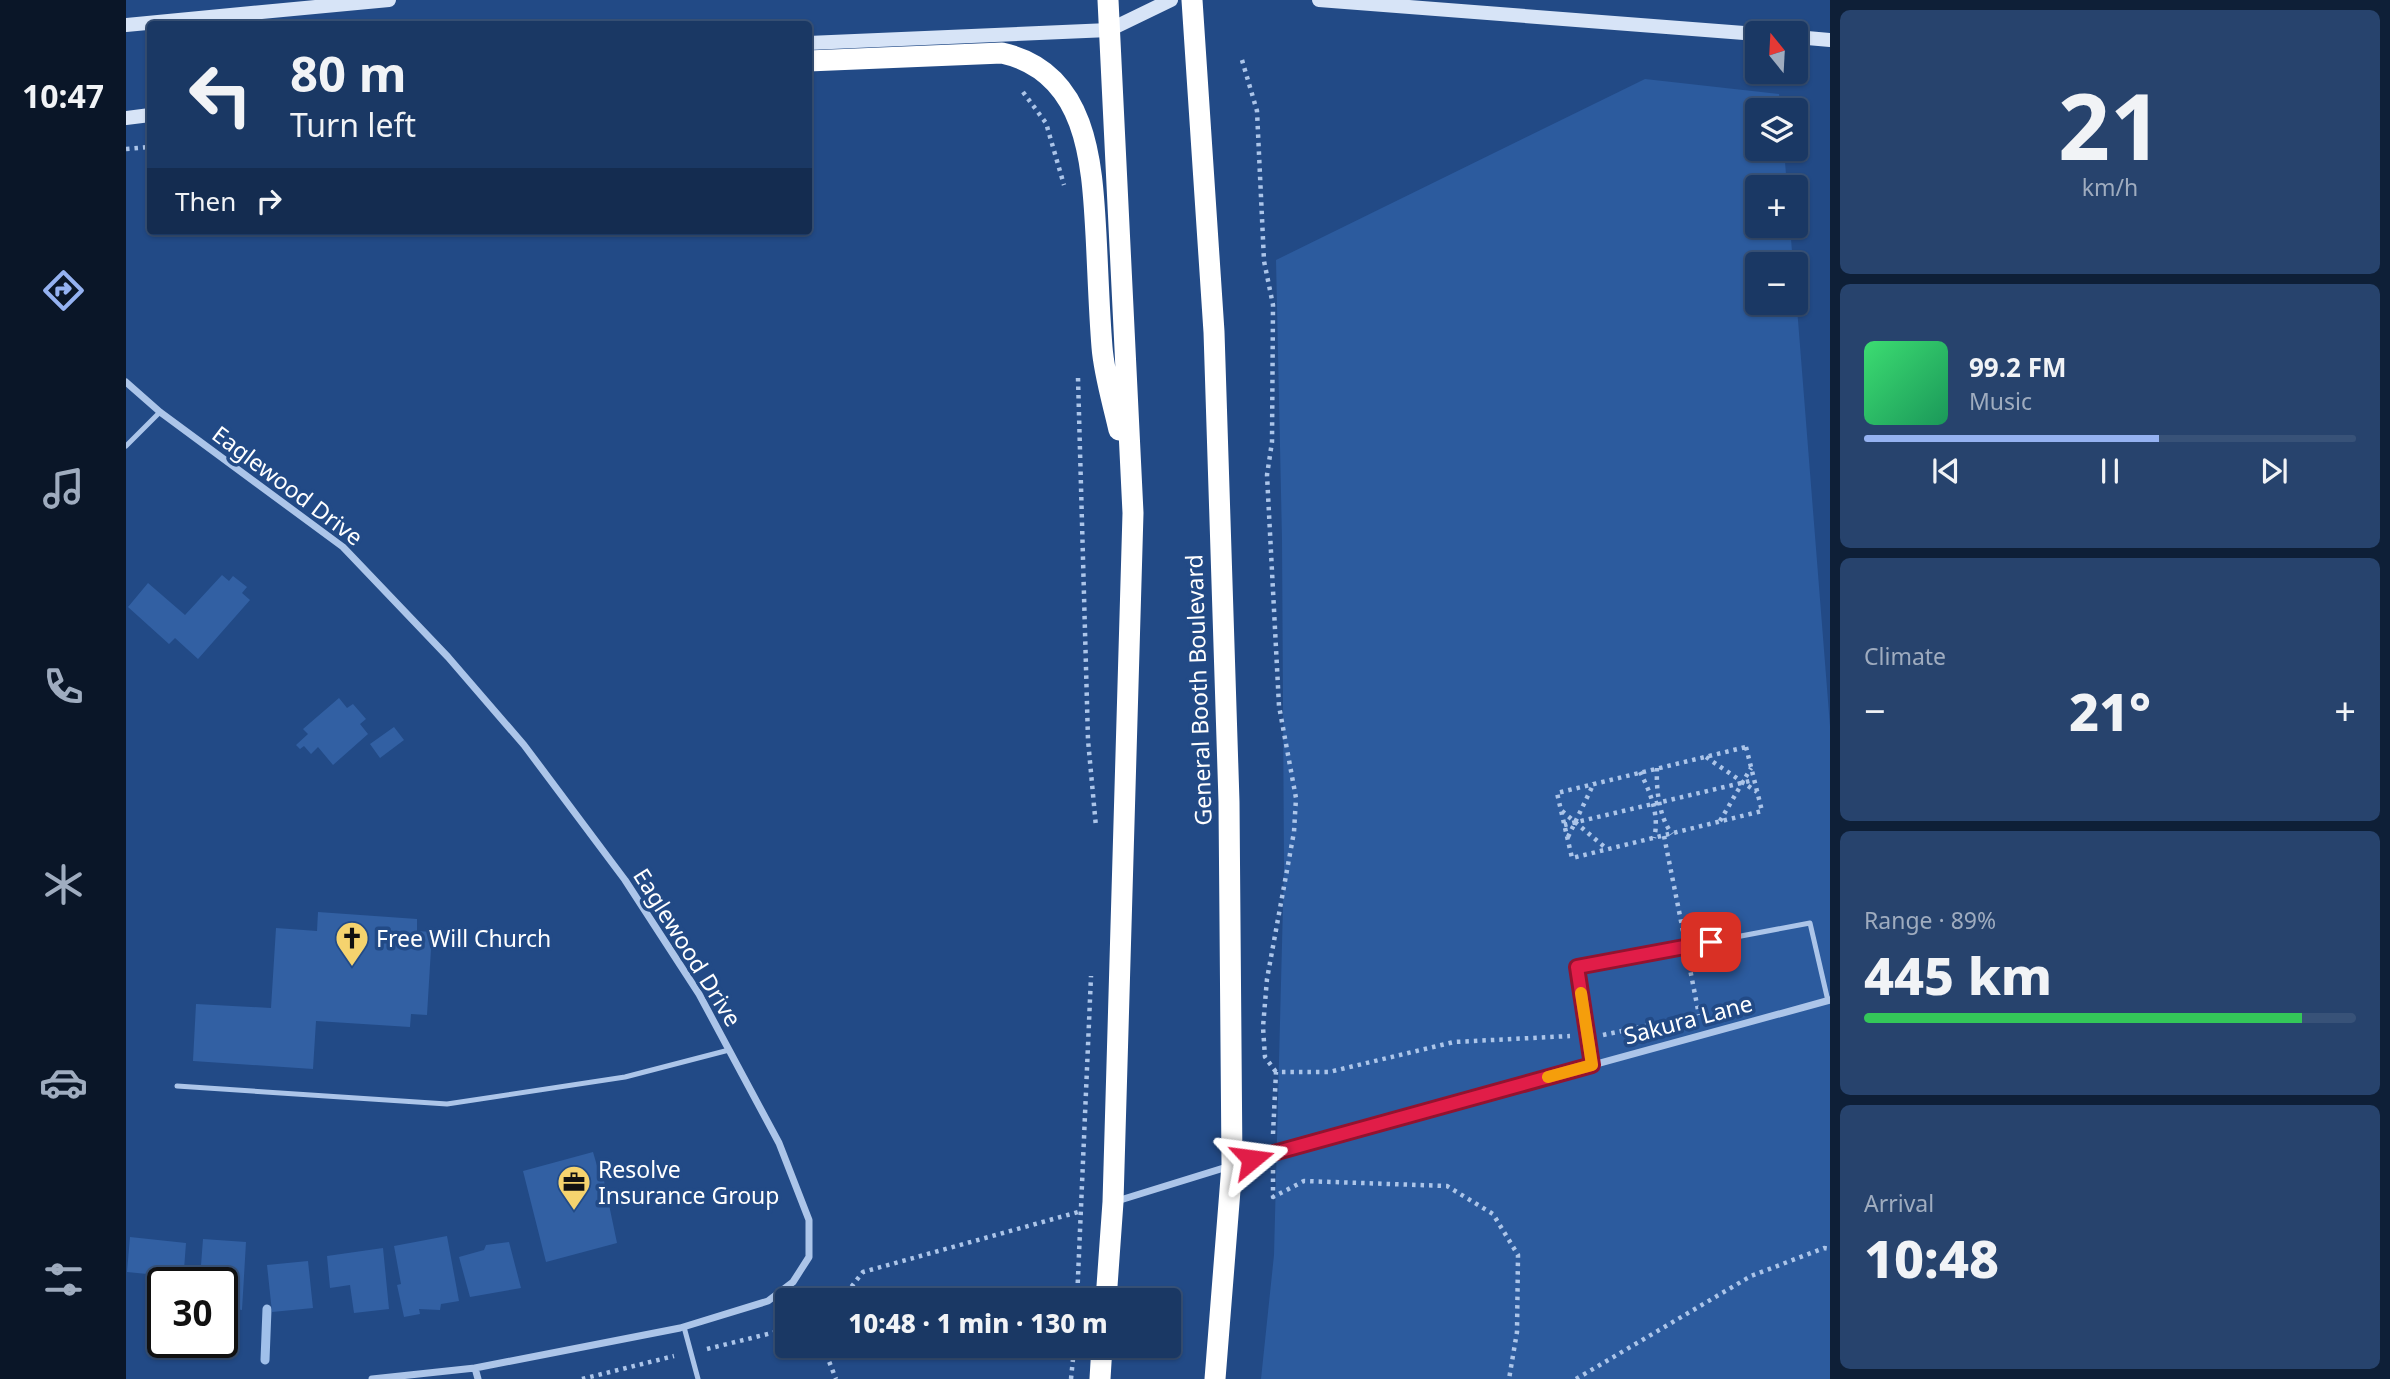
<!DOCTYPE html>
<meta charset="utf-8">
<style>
:root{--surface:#1a3864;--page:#27436d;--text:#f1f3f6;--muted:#9facbf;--line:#385278;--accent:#95b2f1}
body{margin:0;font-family:"Noto Sans",sans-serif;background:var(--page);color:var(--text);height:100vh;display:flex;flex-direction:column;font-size:26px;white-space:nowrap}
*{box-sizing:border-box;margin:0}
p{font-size:23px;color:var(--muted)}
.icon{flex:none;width:38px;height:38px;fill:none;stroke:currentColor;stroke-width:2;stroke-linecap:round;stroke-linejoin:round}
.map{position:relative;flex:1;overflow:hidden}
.drawer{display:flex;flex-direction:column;gap:10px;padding:10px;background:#0e1f37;width:560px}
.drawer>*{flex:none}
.hud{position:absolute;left:21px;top:21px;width:665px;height:214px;border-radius:7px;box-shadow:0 2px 5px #0004,0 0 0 2px var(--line);background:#1a3864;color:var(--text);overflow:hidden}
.needle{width:46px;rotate:342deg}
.controls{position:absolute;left:1619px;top:21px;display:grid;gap:14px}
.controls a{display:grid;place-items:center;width:63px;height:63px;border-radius:7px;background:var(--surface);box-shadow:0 2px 5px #0004,0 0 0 2px var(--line);font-size:35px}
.speed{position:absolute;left:21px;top:1267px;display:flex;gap:14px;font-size:35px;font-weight:700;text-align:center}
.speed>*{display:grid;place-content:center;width:91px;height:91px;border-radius:50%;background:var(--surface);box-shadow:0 2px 5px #0004,0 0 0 2px var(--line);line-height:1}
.speed .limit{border:4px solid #111;border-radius:10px;background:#fff;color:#111}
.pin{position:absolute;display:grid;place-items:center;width:60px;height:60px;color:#fff;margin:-30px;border-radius:14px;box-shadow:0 4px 10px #0006}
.me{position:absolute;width:77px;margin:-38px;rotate:74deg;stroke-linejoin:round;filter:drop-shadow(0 0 5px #0008)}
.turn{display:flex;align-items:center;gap:24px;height:147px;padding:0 28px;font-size:32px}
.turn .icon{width:91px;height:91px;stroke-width:2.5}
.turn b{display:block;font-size:49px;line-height:60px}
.then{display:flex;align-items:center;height:66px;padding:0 28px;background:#0003;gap:14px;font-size:26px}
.big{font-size:52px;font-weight:800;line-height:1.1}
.drawer .card{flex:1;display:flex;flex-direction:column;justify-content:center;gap:10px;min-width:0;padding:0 24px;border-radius:10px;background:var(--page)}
.drawer .dial{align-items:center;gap:0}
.dial b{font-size:91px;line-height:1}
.song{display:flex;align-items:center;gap:21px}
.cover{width:84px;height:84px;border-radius:10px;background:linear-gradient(135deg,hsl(140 70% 55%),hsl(150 70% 35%))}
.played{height:7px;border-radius:4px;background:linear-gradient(90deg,var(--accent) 60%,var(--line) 60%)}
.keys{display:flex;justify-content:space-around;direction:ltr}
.heat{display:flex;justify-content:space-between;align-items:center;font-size:38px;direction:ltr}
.charge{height:10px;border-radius:5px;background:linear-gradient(90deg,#34c759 89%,var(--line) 0)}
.trip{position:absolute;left:649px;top:1288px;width:406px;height:70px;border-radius:7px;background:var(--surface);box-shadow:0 2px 5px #0004,0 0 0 2px var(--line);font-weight:800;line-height:70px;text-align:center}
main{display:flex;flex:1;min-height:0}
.menu{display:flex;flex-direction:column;width:126px;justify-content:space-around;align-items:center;background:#0a1628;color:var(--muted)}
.menu .icon{width:49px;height:49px}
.menu .selected{color:var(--accent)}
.menu b{font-size:32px;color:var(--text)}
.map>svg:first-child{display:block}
</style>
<main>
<nav class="menu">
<b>10:47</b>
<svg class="icon selected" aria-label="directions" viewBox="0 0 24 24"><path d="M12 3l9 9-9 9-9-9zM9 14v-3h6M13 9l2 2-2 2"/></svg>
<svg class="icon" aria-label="music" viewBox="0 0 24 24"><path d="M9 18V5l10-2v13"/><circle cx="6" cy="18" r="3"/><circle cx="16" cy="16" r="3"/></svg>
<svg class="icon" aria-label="phone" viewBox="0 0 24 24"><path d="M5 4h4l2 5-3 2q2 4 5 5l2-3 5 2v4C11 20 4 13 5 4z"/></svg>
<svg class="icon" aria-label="climate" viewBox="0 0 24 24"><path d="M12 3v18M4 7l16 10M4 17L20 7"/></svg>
<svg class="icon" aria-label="car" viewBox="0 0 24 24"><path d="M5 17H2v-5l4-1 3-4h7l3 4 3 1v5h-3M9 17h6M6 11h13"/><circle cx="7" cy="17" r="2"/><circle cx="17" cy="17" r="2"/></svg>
<svg class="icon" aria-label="filters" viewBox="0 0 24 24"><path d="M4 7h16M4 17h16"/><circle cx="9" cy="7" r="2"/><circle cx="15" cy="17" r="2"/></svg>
</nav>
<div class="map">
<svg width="1704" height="1379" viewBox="0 0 1704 1379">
<rect width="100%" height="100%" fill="#224a86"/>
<!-- green -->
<path fill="#2c5b9e" d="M1519,79l134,15 2,16h-24v39h27l3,38h-30v39h33l3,38h-36v39h39v-8l34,431v653h-569l13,-124 10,-388 -2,-328 -6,-279z"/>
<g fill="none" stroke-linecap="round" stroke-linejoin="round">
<!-- stream -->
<path stroke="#a0c0ea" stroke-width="9" d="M139,1360l2,-51"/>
</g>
<!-- building -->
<path fill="#3260a3" d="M96,575l7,6 4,-5 14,11 -5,6 8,7 -52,59 -23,-21 -6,6 -41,-37 20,-24 37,32z
M213,698l8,10 6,-4 13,15 -6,5 8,10 -35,31 -15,-18 -7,7 -7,-8 -4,3 -4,-4 12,-11 -5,-5z
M268,727l10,13 -24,18 -10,-14z
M192,912l99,7v12l15,1 -5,83 -16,-1 -1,13 -94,-6 -3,48 -120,-8 3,-57 75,4 5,-80 41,3z
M467,1152l7,24h3l14,67 -71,19 -23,-91z
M321,1236l12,65 -18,3 -1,6 -21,-1 1,5 -16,3 -7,-32 4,-1 -7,-38z
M4,1237l56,6 -3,40h-20v20l-18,-2 2,-27 -20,-2z
M77,1239l43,3 -4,68 -5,-1 -3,6 -12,-4v-28h-27v-4h5z
M383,1242l12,46 -51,9 -11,-40 25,-7 2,-5z
M257,1248l6,61 -35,4 -4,-28 -20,3 -3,-32z
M182,1261l5,47 -41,4 -5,-47z"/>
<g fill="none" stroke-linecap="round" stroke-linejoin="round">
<!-- path -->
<path stroke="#acc5e9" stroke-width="4.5" stroke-dasharray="3.5 5" stroke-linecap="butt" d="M1116,60l15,51 7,150 9,44 -1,137 -5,33 12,231 17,92 -2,34 -27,147 -4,48 2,30 11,15
M897,92l23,31 18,62
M0,149l24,-2
M952,378l10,362 8,87
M1620,747l16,64 -190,47 -15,-65z
M1580,757l51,35
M1531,768c-1,21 2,49 15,66
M1514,772c10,19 20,44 14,66
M1436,811l45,38
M1594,821l31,-53
M1438,825l190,-45
M1538,836l19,95
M1442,837l26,-54
M1563,964l10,51
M1477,1035l80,-17
M1147,1134l3,-62h53l125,-30 116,-6
M1147,1170v27l31,-16 143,5 46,28 25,41 -1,77 -8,47
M715,1300l22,-28 219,-61
M951,1300l14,-324
M697,1346l13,33
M581,1349l81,-20
M456,1379l92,-23
M945,1379l2,-20
M1450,1379l175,-103 73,-28 6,1"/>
<!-- lane -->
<path stroke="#acc5e9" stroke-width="5" d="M0,446l34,-34
M1466,1065l-15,-98 233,-44 18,78
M51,1086l270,18 178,-27 104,-27
M558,1327l14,52"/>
<!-- street -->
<path stroke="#acc5e9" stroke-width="7" d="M0,382l34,30 183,135 105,110 76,88 101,135 74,114 80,149 30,77v37l-16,25 -25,19 -88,27 -205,40 -103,11
M991,1201l155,-48 558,-153
M349,1368l3,11"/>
<!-- secondary -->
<path stroke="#d7e4f7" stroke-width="14" d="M1193,0l438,34
M0,25l263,-25
M1670,37l34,3
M682,43l301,-13 62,-30
M0,118l24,-3"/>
<!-- highway -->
<path stroke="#fff" stroke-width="21" d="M1066,0l22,332 15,470 3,363 -17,214
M682,61l194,-8c86,19 90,110 94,182 2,37 3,75 6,112 2,27 11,56 17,83
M980,1300l7,-98 20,-689 -25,-513
M974,1379l2,-33"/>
</g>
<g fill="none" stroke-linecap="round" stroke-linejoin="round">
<defs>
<path id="route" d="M1126,1159l340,-94 -15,-98 134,-25"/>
</defs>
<!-- route casing -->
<use href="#route" stroke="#92132f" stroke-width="18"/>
<!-- route -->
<use href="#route" stroke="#e11d48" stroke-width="12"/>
<!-- slow -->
<path stroke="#f59e0b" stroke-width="12" d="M1422,1077l44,-12 -11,-72"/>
</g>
<!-- icons -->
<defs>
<symbol id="church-pin" viewBox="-11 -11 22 30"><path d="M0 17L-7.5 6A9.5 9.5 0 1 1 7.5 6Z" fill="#f5d36e" stroke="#224a86"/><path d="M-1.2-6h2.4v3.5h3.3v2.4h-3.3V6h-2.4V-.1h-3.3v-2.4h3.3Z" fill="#111"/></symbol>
<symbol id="office-pin" viewBox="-11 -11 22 30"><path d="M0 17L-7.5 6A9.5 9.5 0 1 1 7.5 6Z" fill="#f5d36e" stroke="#224a86"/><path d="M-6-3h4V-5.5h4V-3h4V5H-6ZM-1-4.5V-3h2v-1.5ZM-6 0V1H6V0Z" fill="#111"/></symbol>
</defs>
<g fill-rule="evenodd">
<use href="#church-pin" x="207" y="919" width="38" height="52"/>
<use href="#office-pin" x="429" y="1163" width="38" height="52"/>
</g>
<g text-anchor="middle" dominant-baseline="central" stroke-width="7" stroke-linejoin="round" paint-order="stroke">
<!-- street labels -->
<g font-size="23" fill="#fff" stroke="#224a86">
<text transform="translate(162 485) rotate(37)">Eaglewood Drive</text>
<text transform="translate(1072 690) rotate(-92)">General Booth Boulevard</text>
<text transform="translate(562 947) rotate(58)">Eaglewood Drive</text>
<text transform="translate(1562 1019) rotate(-15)">Sakura Lane</text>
</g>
<!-- poi labels -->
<g font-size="23" fill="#fff" stroke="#224a86" text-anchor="start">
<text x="250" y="938">Free Will Church</text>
<text x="472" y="1169">Resolve<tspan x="472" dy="26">Insurance Group</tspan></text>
</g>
</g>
</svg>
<div class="controls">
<a><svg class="needle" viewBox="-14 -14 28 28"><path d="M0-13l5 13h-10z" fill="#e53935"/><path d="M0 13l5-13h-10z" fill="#9facbf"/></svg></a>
<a><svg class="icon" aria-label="layers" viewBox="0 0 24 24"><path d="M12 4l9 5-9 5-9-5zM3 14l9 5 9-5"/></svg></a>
<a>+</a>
<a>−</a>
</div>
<div class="speed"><div class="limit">30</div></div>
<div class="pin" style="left:1585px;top:942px;background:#d93025"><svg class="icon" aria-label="arrive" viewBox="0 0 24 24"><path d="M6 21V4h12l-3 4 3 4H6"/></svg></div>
<svg class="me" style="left:1126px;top:1159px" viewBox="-20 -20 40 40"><path d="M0-17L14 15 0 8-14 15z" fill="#e11d48" stroke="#fff" stroke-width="4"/></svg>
<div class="trip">10:48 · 1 min · 130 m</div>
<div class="hud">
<div class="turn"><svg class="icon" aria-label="left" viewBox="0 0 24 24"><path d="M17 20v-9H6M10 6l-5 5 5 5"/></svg><div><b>80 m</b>Turn left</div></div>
<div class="then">Then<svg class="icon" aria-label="right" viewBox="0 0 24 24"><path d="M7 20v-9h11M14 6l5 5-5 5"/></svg></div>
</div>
</div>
<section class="drawer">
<div class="card dial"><b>21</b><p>km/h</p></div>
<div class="card">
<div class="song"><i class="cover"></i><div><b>99.2 FM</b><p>Music</p></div></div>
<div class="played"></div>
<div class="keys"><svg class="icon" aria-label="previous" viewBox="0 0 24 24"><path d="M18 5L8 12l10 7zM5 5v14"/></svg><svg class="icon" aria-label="pause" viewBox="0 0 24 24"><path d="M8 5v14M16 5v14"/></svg><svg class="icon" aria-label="next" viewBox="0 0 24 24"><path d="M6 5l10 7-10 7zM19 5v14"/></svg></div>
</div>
<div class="card"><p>Climate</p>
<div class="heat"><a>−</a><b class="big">21°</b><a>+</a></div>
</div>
<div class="card"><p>Range · 89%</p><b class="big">445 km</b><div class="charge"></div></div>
<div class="card"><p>Arrival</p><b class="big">10:48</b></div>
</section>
</main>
